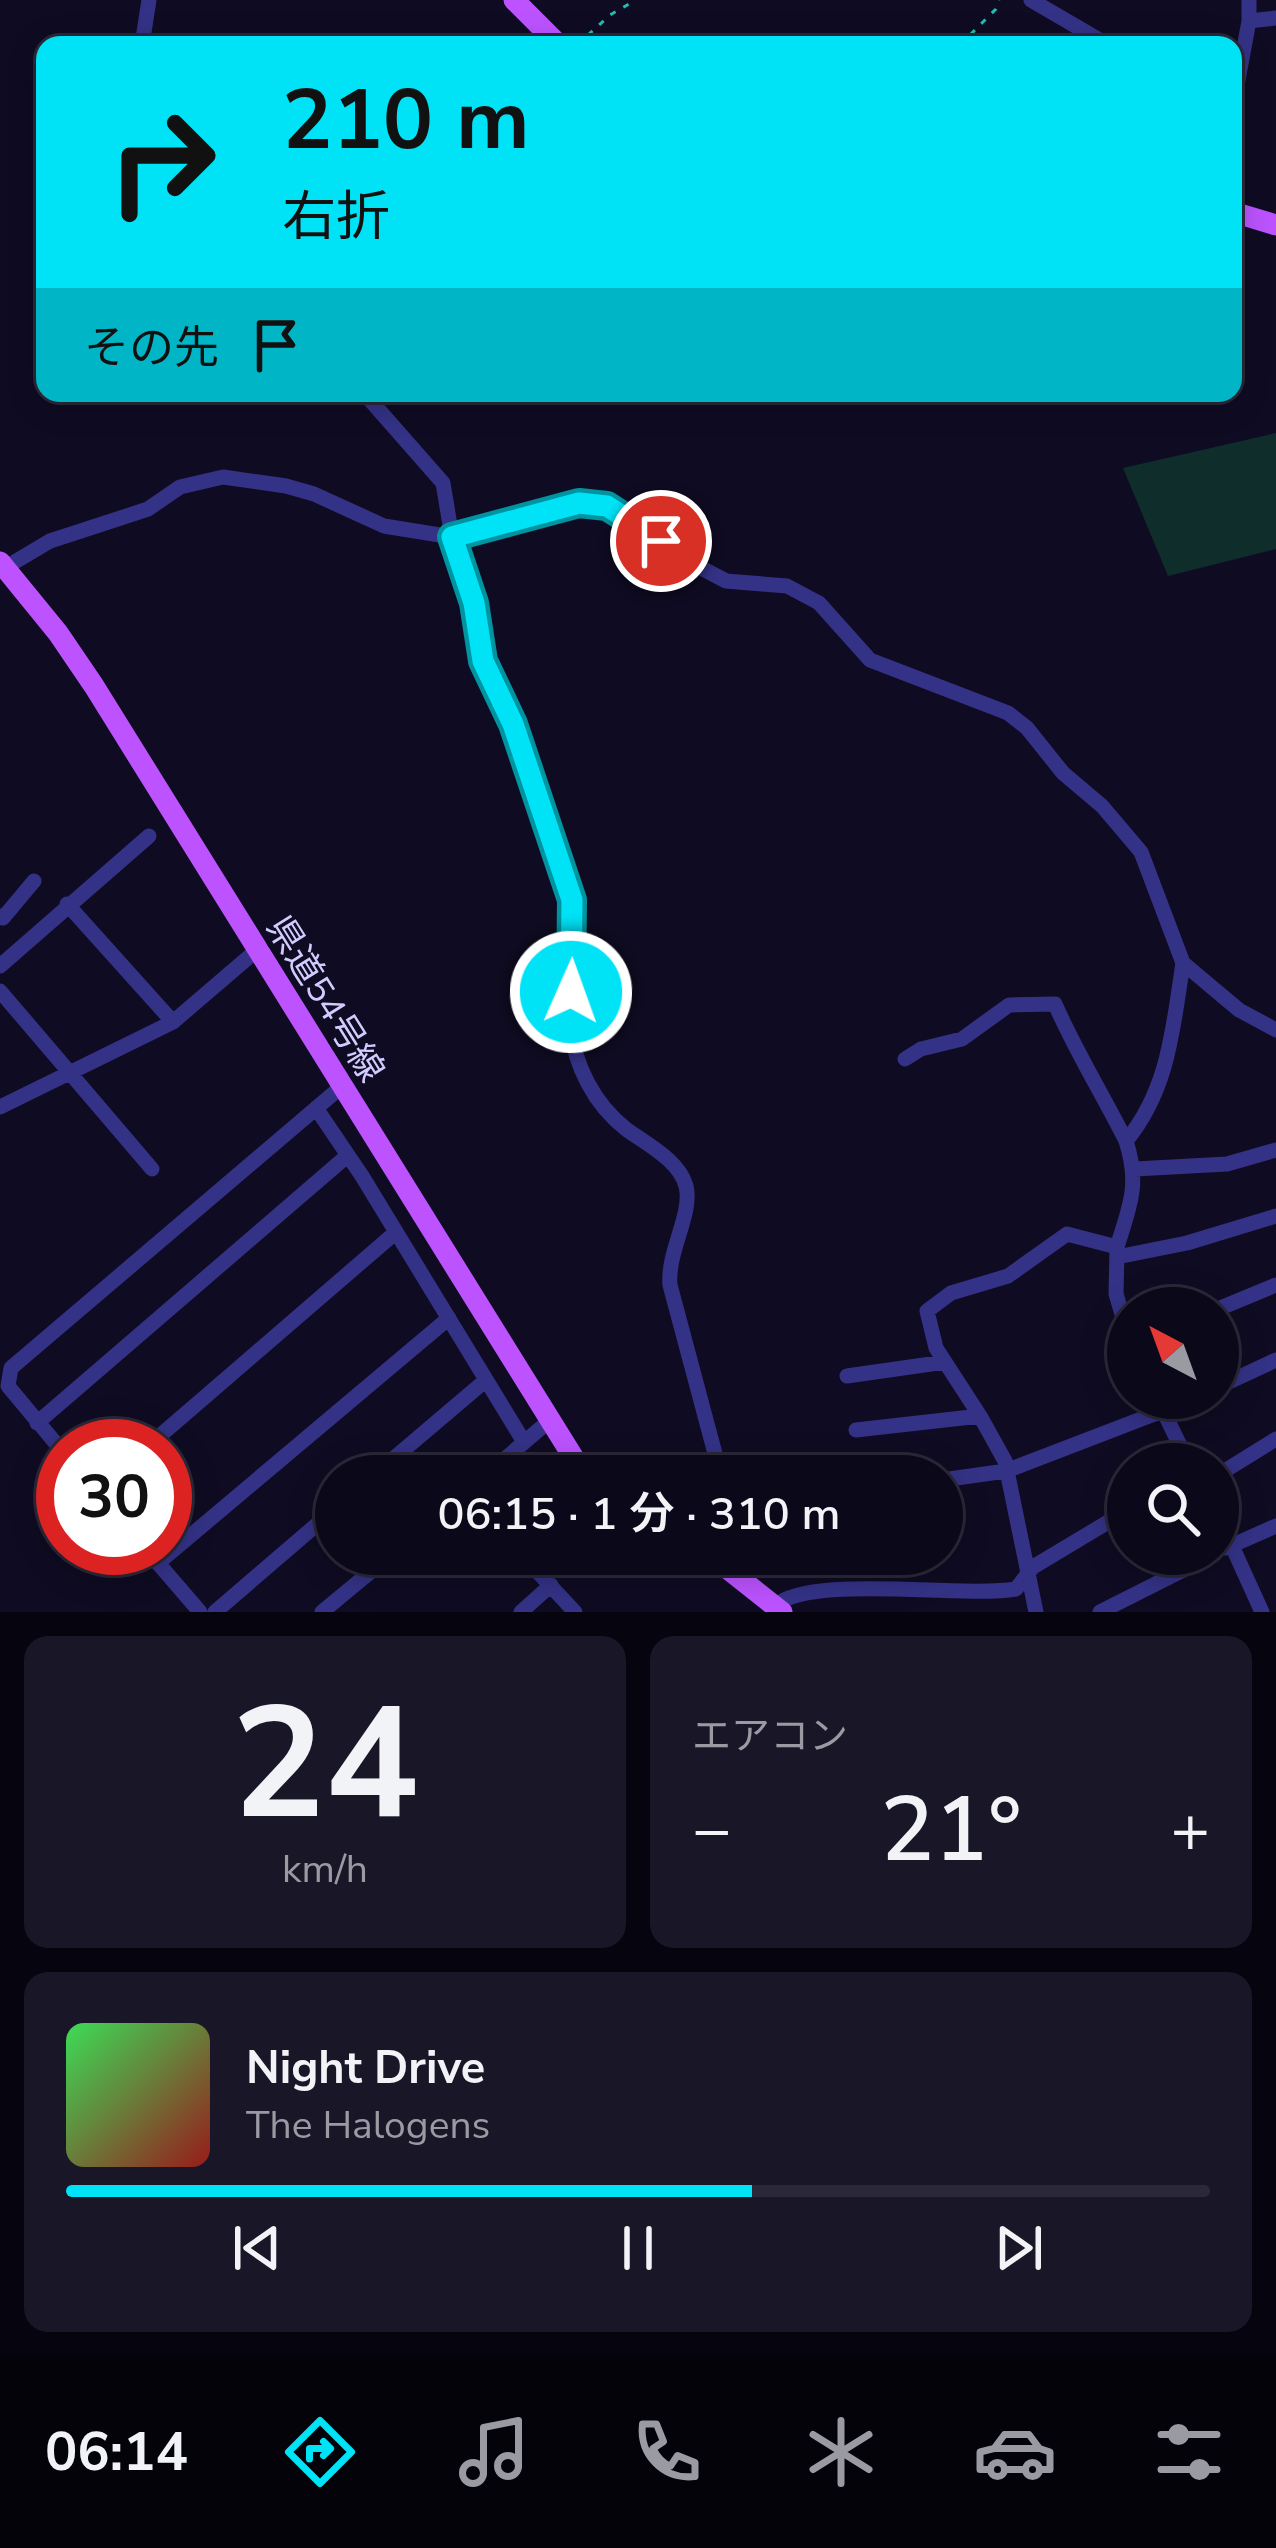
<!DOCTYPE html>
<html lang="ja">
<meta charset="utf-8">
<style>
:root{--surface:#0b081a;--page:#191627;--text:#f1f3f6;--muted:#9a9aa2;--line:#2b2939;--accent:#00e3f7}
body{margin:0;font-family:"Nunito Sans","Noto Sans JP",sans-serif;background:var(--page);color:var(--text);height:100vh;display:flex;flex-direction:column;font-size:45px;white-space:nowrap}
*{box-sizing:border-box;margin:0}
p{font-size:39px;color:var(--muted)}
.icon{flex:none;width:66px;height:66px;fill:none;stroke:currentColor;stroke-width:2;stroke-linecap:round;stroke-linejoin:round}
.map{position:relative;height:1612px;overflow:hidden}
.panel{display:flex;flex-direction:column;gap:24px;padding:24px;background:#06040e;flex:1}
.panel>*{flex:none}
.top-card{position:absolute;left:36px;top:36px;width:1206px;height:366px;border-radius:24px;box-shadow:0 6px 30px #0003,0 0 0 3px var(--line);background:#00e3f7;color:#111;overflow:hidden}
.needle{width:78px;rotate:319deg}
.fabs{position:absolute;left:1107px;top:1287px;display:grid;gap:24px}
.fabs a{display:grid;place-items:center;width:132px;height:132px;border-radius:50%;background:var(--surface);box-shadow:0 6px 30px #0003,0 0 0 3px var(--line);font-size:60px}
.speed{position:absolute;left:36px;top:1419px;display:flex;gap:24px;font-size:60px;font-weight:700;text-align:center}
.speed>*{display:grid;place-content:center;width:156px;height:156px;border-radius:50%;background:var(--surface);box-shadow:0 6px 30px #0003,0 0 0 3px var(--line);line-height:1}
.speed .limit{border:18px solid #d22;background:#fff;color:#111}
.pin{position:absolute;display:grid;place-items:center;width:102px;height:102px;color:#fff;margin:-51px;border:6px solid #fff;border-radius:50%;box-shadow:0 3px 12px #0007}
.me{position:absolute;width:132px;margin:-66px;rotate:2deg;stroke-linejoin:round;filter:drop-shadow(0 0 9px #0008)}
.turn{display:flex;align-items:center;gap:42px;height:252px;padding:0 48px;font-size:54px}
.turn .icon{width:156px;height:156px;stroke-width:2.5}
.turn b{display:block;font-size:84px;line-height:102px}
.then{display:flex;align-items:center;height:114px;padding:0 48px;background:#0003;gap:24px;font-size:45px}
.big{font-size:90px;font-weight:600;line-height:1.1}
.panel .tile{flex:1;display:flex;flex-direction:column;justify-content:center;gap:18px;min-width:0;padding:0 42px;border-radius:24px;background:var(--page)}
.panel .dial{align-items:center;gap:0}
.dial b{font-size:156px;line-height:1}
.song{display:flex;align-items:center;gap:36px}
.cover{width:144px;height:144px;border-radius:18px;background:linear-gradient(135deg,hsl(130 70% 55%),hsl(0 70% 35%))}
.played{height:12px;border-radius:6px;background:linear-gradient(90deg,var(--accent) 60%,var(--line) 60%)}
.keys{display:flex;justify-content:space-around;direction:ltr}
.heat{display:flex;justify-content:space-between;align-items:center;font-size:66px;direction:ltr}
.panel .tiles{flex:1;display:grid;gap:24px;grid-template-columns:1fr 1fr}
.tile:last-child{grid-column:span 2}
.trip{position:absolute;left:315px;top:1455px;width:648px;height:120px;border-radius:60px;background:var(--surface);box-shadow:0 6px 30px #0003,0 0 0 3px var(--line);font-weight:600;line-height:120px;text-align:center}
.tabs{display:flex;height:192px;justify-content:space-around;align-items:center;background:#04030a;color:var(--muted)}
.tabs .icon{width:84px;height:84px}
.tabs .current{color:var(--accent)}
.tabs b{font-size:54px;color:var(--text)}
.map>svg:first-child{display:block}
</style>
<div class="map">
<svg width="1276" height="1612" viewBox="0 0 1276 1612">
<rect width="100%" height="100%" fill="#0f0b22"/>
<!-- green -->
<path fill="#0e2d2b" d="M1276,433v116l-108,27 -45,-108z"/>
<g fill="none" stroke-linecap="round" stroke-linejoin="round">
<!-- path -->
<path stroke="#23bdb1" stroke-width="3" stroke-dasharray="6 9" stroke-linecap="butt" d="M577,45l33,-30 26,-15
M960,45l36,-36 3,-9"/>
<!-- minor -->
<path stroke="#343286" stroke-width="15" d="M1031,0l77,45
M1249,21l27,-3
M142,45l7,-45
M1233,107l16,-86v-21
M364,393l79,90 9,54 22,66 9,58 30,64 59,175 -2,126c5,40 24,78 56,103 20,15 53,31 60,57 7,28 -19,65 -16,99l51,191
M1,570l49,-29 98,-32 32,-22 43,-10 63,9 28,8 70,32 68,11 127,-34 28,2 83,57 36,19 61,5 32,17 51,57 138,53 19,15 36,45 39,33 39,46 42,111 56,47 37,20
M67,904l106,118
M0,916l3,2 31,-37
M0,966l149,-130
M0,991l152,178
M905,1059l16,-10 41,-10 47,-34 46,-1c21,48 48,91 71,137
M0,1107l173,-85 84,-72
M316,1108l46,68 162,266
M1135,1169l92,-5 49,-14
M1117,1250l-1,44 12,40
M1117,1257l70,-14 89,-27
M1218,1309l58,-24
M847,1376l98,-14
M1218,1387l58,-27
M1157,1398l32,66
M37,1423l310,-267
M856,1430l124,-14
M148,1446l247,-213
M63,1452l-55,-66 3,-18 330,-281
M1218,1475l58,-36
M373,1476l113,-96
M485,1476l64,-55
M942,1480l64,-9 190,-73
M1218,1515l44,97
M145,1548l55,64
M1226,1548l50,-22
M521,1554l54,58
M158,1563l291,-245
M775,1606c35,-32 187,-8 241,-17l17,-22 95,-57
M215,1612l121,-104
M322,1612l70,-58
M521,1612l30,-27
M1036,1612l-31,-151 -25,-45 -44,-68 -9,-37 24,-18 57,-17 59,-42 50,13c13,-42 23,-62 9,-106 43,-52 47,-114 57,-178
M1100,1612l115,-58"/>
<!-- major -->
<path stroke="#bc53ff" stroke-width="21" d="M514,0l45,45
M1233,212l43,13
M0,562l58,71 36,53 491,790
M709,1554l73,58"/>
</g>
<g fill="none" stroke-linecap="round" stroke-linejoin="round">
<defs>
<path id="route" d="M571,992l1,-92 -59,-176 -30,-63 -9,-58 -22,-66 127,-34 28,3 54,35"/>
</defs>
<!-- route casing -->
<use href="#route" stroke="#0094a1" stroke-width="30"/>
<!-- route -->
<use href="#route" stroke="#00e3f7" stroke-width="21"/>
</g>
<g text-anchor="middle" dominant-baseline="central" stroke-width="12" stroke-linejoin="round" paint-order="stroke">
<!-- street labels -->
<g font-size="36" fill="#d1ccff" stroke="#0f0b22">
<text transform="translate(325 999) rotate(58)">県道54号線</text>
</g>
</g>
</svg>
<div class="fabs">
<a><svg class="needle" viewBox="-14 -14 28 28"><path d="M0-13l5 13h-10z" fill="#e53935"/><path d="M0 13l5-13h-10z" fill="#9a9aa2"/></svg></a>
<a><svg class="icon" aria-label="search" viewBox="0 0 24 24"><circle cx="10" cy="10" r="6"/><path d="M15 15l6 6"/></svg></a>
</div>
<div class="speed"><div class="limit">30</div></div>
<div class="pin" style="left:661px;top:541px;background:#d93025"><svg class="icon" aria-label="arrive" viewBox="0 0 24 24"><path d="M6 21V4h12l-3 4 3 4H6"/></svg></div>
<svg class="me" style="left:571px;top:992px" viewBox="-20 -20 40 40"><circle r="17" fill="#00e3f7" stroke="#fff" stroke-width="3"/><path d="M0-11L8 9 0 5-8 9z" fill="#fff"/></svg>
<div class="trip">06:15 · 1 分 · 310 m</div>
<div class="top-card">
<div class="turn"><svg class="icon" aria-label="right" viewBox="0 0 24 24"><path d="M7 20v-9h11M14 6l5 5-5 5"/></svg><div><b>210 m</b>右折</div></div>
<div class="then">その先<svg class="icon" aria-label="arrive" viewBox="0 0 24 24"><path d="M6 21V4h12l-3 4 3 4H6"/></svg></div>
</div>
</div>
<section class="panel">
<div class="tiles">
<div class="tile dial"><b>24</b><p>km/h</p></div>
<div class="tile"><p>エアコン</p>
<div class="heat"><a>−</a><b class="big">21°</b><a>+</a></div>
</div>
<div class="tile">
<div class="song"><i class="cover"></i><div><b>Night Drive</b><p>The Halogens</p></div></div>
<div class="played"></div>
<div class="keys"><svg class="icon" aria-label="previous" viewBox="0 0 24 24"><path d="M18 5L8 12l10 7zM5 5v14"/></svg><svg class="icon" aria-label="pause" viewBox="0 0 24 24"><path d="M8 5v14M16 5v14"/></svg><svg class="icon" aria-label="next" viewBox="0 0 24 24"><path d="M6 5l10 7-10 7zM19 5v14"/></svg></div>
</div>
</div>
</section>
<nav class="tabs">
<b>06:14</b>
<svg class="icon current" aria-label="directions" viewBox="0 0 24 24"><path d="M12 3l9 9-9 9-9-9zM9 14v-3h6M13 9l2 2-2 2"/></svg>
<svg class="icon" aria-label="music" viewBox="0 0 24 24"><path d="M9 18V5l10-2v13"/><circle cx="6" cy="18" r="3"/><circle cx="16" cy="16" r="3"/></svg>
<svg class="icon" aria-label="phone" viewBox="0 0 24 24"><path d="M5 4h4l2 5-3 2q2 4 5 5l2-3 5 2v4C11 20 4 13 5 4z"/></svg>
<svg class="icon" aria-label="climate" viewBox="0 0 24 24"><path d="M12 3v18M4 7l16 10M4 17L20 7"/></svg>
<svg class="icon" aria-label="car" viewBox="0 0 24 24"><path d="M5 17H2v-5l4-1 3-4h7l3 4 3 1v5h-3M9 17h6M6 11h13"/><circle cx="7" cy="17" r="2"/><circle cx="17" cy="17" r="2"/></svg>
<svg class="icon" aria-label="filters" viewBox="0 0 24 24"><path d="M4 7h16M4 17h16"/><circle cx="9" cy="7" r="2"/><circle cx="15" cy="17" r="2"/></svg>
</nav>
